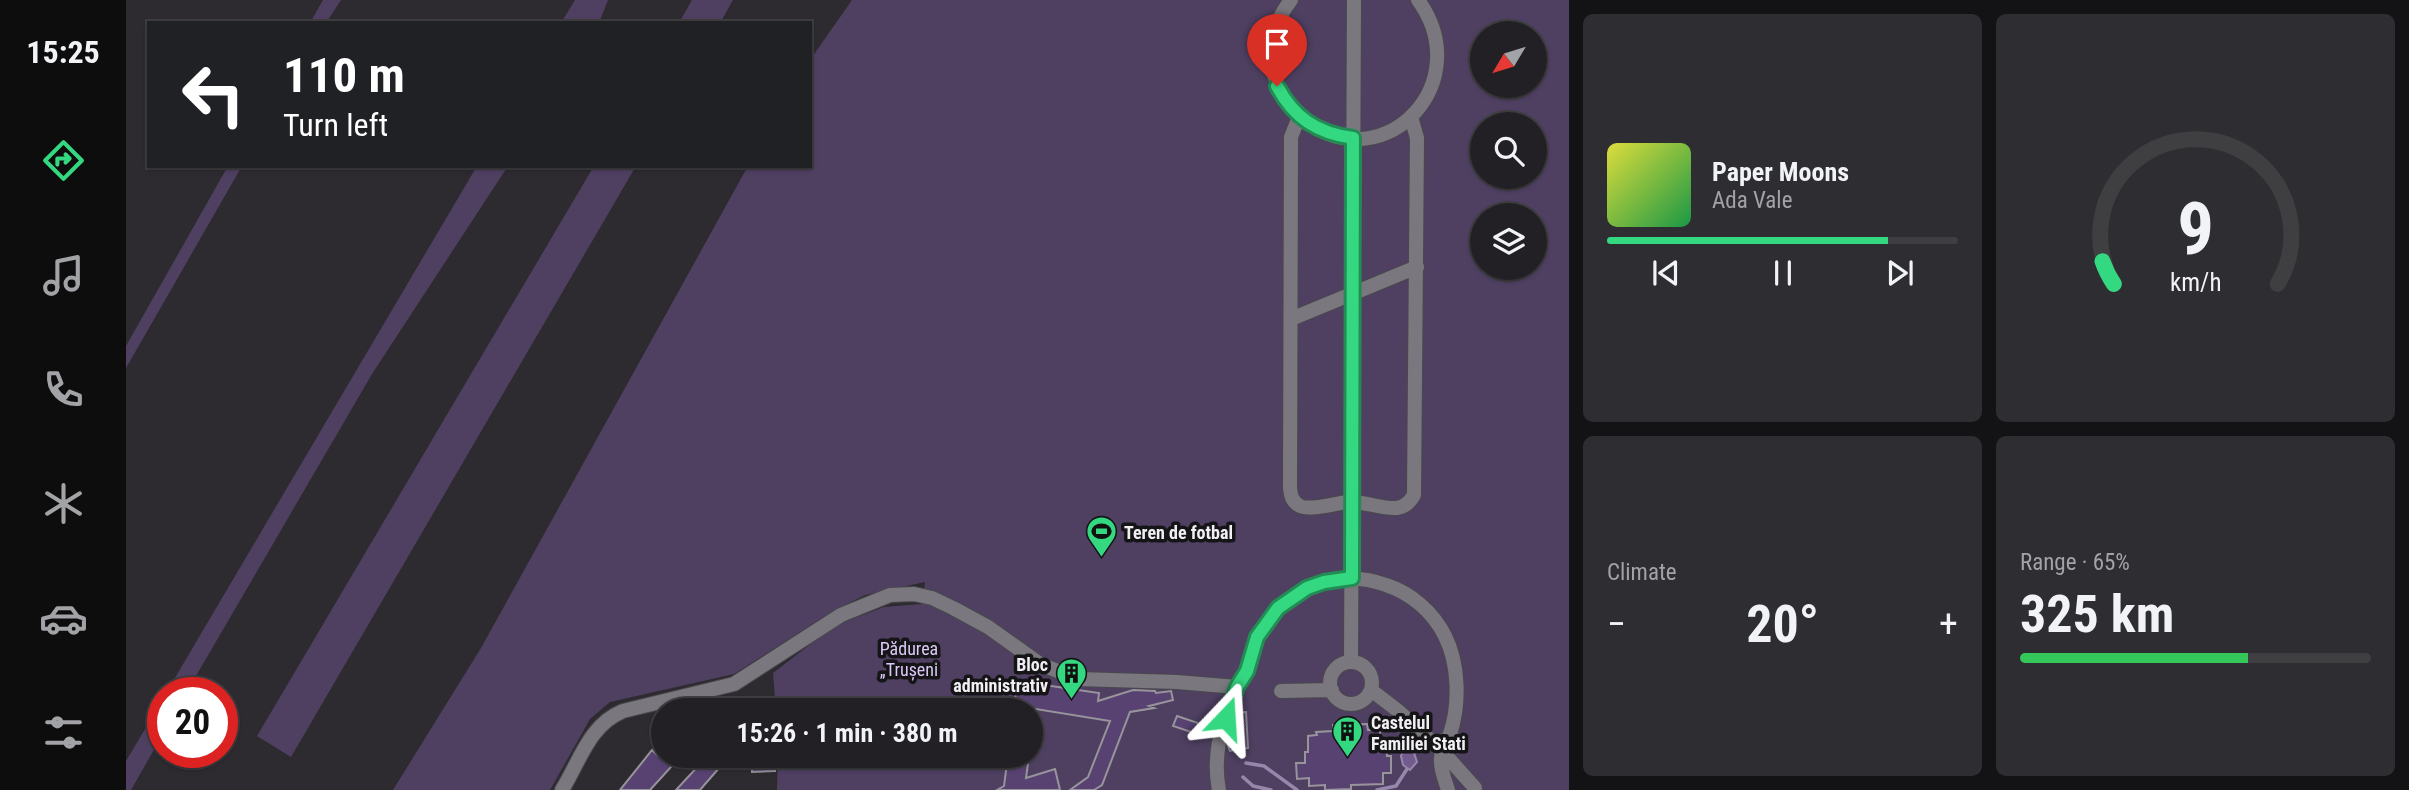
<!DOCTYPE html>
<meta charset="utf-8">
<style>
:root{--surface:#222024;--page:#2e2d31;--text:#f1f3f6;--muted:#a2a3a6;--line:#3f3e41;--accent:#34d881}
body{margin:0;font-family:"Roboto Condensed",sans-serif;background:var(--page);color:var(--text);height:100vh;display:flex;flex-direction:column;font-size:26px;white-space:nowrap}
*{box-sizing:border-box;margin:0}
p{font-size:23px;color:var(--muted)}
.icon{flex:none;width:38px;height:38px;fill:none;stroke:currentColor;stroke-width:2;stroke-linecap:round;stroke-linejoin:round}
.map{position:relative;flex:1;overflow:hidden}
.panel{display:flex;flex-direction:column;gap:14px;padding:14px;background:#131214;width:840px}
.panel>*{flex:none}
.top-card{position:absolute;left:21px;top:21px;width:665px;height:147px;border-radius:0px;box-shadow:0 2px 5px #0004,0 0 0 2px var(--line);background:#202124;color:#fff;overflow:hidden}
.needle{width:46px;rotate:232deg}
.tools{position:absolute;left:1344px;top:21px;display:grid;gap:14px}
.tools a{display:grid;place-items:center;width:77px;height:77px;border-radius:50%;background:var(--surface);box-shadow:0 2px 5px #0004,0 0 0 2px var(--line);font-size:35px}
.speed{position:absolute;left:21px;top:677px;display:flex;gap:14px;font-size:35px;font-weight:700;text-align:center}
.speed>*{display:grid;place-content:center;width:91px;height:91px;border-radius:50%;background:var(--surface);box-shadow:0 2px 5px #0004,0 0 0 2px var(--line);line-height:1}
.speed .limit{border:10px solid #d22;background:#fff;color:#111}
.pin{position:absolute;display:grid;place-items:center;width:60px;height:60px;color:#fff;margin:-72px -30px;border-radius:50% 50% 50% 0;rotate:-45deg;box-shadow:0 0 7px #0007}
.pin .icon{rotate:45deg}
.me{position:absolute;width:77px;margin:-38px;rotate:20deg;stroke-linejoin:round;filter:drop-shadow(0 0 5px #0008)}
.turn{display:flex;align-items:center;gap:24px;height:147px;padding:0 21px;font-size:32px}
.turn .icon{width:91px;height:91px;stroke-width:2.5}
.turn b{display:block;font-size:49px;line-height:60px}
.big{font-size:52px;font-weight:700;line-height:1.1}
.panel .card{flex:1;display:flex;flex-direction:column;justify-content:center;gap:10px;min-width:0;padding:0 24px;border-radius:10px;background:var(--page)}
.panel .dial{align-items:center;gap:0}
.dial svg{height:182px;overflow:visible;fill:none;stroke:var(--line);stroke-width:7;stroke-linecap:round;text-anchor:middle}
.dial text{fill:var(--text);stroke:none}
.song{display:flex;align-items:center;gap:21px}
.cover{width:84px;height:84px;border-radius:10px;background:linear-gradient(135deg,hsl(60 70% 55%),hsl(140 70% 35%))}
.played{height:7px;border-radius:4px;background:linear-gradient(90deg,var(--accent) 80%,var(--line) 80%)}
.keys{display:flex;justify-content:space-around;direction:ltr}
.heat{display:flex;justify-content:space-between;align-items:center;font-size:38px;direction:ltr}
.charge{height:10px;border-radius:5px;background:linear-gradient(90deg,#34c759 65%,var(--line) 0)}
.panel .tiles{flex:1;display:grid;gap:14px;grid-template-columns:repeat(2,1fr)}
.trip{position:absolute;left:525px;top:698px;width:392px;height:70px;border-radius:35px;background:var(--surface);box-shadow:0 2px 5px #0004,0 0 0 2px var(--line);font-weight:700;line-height:70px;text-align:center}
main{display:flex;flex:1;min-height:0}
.tabs{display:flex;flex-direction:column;width:126px;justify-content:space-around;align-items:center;background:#0e0d0e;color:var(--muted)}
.tabs .icon{width:49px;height:49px}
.tabs .current{color:var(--accent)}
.tabs b{font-size:32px;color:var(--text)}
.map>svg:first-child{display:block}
</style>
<main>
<nav class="tabs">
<b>15:25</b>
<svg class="icon current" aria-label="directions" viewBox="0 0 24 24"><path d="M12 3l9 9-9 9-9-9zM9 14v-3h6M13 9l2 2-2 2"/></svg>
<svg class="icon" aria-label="music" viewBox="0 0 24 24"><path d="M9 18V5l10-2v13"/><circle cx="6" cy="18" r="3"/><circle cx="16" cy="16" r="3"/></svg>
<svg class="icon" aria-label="phone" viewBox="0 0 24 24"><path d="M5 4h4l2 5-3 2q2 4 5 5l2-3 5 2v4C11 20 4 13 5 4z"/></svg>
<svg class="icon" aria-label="climate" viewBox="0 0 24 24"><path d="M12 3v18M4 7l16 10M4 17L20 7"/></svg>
<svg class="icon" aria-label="car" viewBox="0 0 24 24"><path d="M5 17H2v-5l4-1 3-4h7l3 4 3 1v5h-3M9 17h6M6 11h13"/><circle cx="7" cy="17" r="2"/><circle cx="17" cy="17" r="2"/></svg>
<svg class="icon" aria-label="filters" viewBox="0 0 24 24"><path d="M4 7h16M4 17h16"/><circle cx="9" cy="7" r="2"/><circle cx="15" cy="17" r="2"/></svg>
</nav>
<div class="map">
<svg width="1443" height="790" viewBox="0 0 1443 790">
<rect width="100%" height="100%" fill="#2d2b30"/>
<!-- green -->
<path fill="#4f4062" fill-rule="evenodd" d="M197,0h18l-15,23h-16z
M449,0h33l-9,23h-38z
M566,0h41l-13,23h-41z
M726,0h717v790h-792l1,-34h253v-46h-255l-3,-37 61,-47 50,-19 38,-3 3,-22 -60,13 -32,16 -99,63 -124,28 -20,17 -40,71h-157l88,-142 267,-482h62v-106zM1356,33h53v53h-53zM1356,124h53v53h-53zM1356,215h53v53h-53z
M102,166h14l-116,202v-22z
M351,166h31l-136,208 -186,319h-20z
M468,166h42l-345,591 -34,-21z
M37,699v35l-32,56h-5v-29z"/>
<!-- water -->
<path fill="#725b8d" stroke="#9887ac" stroke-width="2" d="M1281,741h3l7,21 -7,8 -7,-5 -2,-9z"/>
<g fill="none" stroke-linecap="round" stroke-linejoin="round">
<!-- stream -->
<path stroke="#9887ac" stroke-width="3.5" d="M1120,763l18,3 33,24
M1117,777l10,9 18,4
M1251,790l19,-4 11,-17"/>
</g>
<!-- building -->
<path fill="#584272" stroke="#97949b" stroke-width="2" d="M891,681l82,12 -1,8 35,-11 22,1 1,2 15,-2 2,9 -24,6 5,2 -24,4 -28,73 -8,5h-24l18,-13 22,-56 -80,-13 -1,2h-15z
M1120,712l2,36 -18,3 -2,-5 9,-33z
M1051,716l21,7 -4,10 -21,-7z
M1241,724l1,6h12v8h6l1,18h4v17h-8v11l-32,1v4l-26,1v-5l-16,1v-8l-12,1 -1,-16h9v-11h3v-16l9,-1 -1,-3 17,-1v-6z
M537,748v8h18l-31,34h-30l32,-40 5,5z
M625,756h23l1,15 -23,1z
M882,756h21l-3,22 29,-9 5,21h-63l7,-4z
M574,764l20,3 -20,23h-24z"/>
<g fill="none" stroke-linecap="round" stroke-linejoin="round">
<defs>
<path id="minor" d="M1165,0c-17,22 -24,48 -17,75 6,20 17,36 33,48 81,55 170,-42 111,-123
M1173,117l-8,20 -1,351c1,8 2,14 10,18 9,5 36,-3 48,-4 16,-1 33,7 49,6 8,-1 13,-6 17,-13l3,-357 -6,-21
M1165,319l126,-52
M1225,662l3,-662
M1204 683a21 21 0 1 1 42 0a21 21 0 1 1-42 0Z
M1245,690l26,20 45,41 33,37
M1155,691l51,-1
M436,790c18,-29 27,-65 61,-79l111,-27 107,-69 49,-20 24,-1 18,4 21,10 35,19 52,37 38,15 99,3 60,5
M1093,790c-8,-40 7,-82 26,-116 7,-12 7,-28 14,-40 25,-45 78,-67 127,-49 25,8 47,27 59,51 14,28 15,68 5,98 -3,9 -9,15 -9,25 -1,10 4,21 7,31"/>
</defs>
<!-- minor casing -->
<use href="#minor" stroke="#4a484d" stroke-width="16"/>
<!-- minor -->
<use href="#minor" stroke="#7a787e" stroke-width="14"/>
</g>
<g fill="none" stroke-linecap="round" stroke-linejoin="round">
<defs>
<path id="route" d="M1100,718l11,-31 10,-16 10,-34 21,-29 29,-20 17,-6 28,-4 1,-440c-36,-5 -59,-20 -76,-52"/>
</defs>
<!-- route casing -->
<use href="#route" stroke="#228c54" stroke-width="18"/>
<!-- route -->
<use href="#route" stroke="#34d881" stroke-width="12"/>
</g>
<!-- icons -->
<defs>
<symbol id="stadium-pin" viewBox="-11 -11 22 30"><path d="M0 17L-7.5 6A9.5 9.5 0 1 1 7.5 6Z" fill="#34d881" stroke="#151416"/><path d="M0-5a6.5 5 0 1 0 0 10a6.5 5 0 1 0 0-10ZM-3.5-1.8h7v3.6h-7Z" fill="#111"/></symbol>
<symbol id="building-pin" viewBox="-11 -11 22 30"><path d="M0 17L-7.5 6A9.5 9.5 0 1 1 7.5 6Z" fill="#34d881" stroke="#151416"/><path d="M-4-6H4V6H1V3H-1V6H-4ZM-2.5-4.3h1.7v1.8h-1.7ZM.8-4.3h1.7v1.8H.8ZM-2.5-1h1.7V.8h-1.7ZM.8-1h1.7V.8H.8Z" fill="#111"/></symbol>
</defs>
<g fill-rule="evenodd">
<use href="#stadium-pin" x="958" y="514" width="35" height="47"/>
<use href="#building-pin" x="928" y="656" width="35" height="47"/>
<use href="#building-pin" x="1204" y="714" width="35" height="47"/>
</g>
<g text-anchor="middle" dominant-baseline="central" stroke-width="7" stroke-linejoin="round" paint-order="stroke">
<!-- poi labels -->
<g font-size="18" font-weight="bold" fill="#f1eff3" stroke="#151416" text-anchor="start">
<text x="998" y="532">Teren de fotbal</text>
<text x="922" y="664" text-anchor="end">Bloc<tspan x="922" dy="21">administrativ</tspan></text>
<text x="1245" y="722">Castelul<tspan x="1245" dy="21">Familiei Stati</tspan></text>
</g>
<!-- park labels -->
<g font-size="18" fill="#dcc9f7" stroke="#151416">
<text x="783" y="648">Pădurea<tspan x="783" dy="21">„Trușeni</tspan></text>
</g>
</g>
</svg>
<div class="tools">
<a><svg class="needle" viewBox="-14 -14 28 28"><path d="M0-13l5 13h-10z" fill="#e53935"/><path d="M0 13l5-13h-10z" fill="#a2a3a6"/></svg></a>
<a><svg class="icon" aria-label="search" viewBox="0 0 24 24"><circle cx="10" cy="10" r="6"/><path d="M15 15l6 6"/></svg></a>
<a><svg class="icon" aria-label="layers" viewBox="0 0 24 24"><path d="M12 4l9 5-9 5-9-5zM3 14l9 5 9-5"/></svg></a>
</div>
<div class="speed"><div class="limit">20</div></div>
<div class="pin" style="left:1151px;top:86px;background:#d93025"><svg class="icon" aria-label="arrive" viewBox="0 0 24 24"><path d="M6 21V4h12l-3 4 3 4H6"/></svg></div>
<svg class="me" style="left:1100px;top:718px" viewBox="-20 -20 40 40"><path d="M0-17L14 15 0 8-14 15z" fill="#34d881" stroke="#fff" stroke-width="4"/></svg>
<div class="trip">15:26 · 1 min · 380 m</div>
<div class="top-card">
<div class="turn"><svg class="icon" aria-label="left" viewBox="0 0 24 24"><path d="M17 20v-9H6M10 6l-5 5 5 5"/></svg><div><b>110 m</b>Turn left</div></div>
</div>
</div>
<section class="panel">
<div class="tiles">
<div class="card">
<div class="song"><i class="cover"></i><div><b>Paper Moons</b><p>Ada Vale</p></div></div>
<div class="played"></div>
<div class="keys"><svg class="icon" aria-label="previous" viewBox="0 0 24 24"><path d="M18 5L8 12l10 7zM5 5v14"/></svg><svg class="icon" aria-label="pause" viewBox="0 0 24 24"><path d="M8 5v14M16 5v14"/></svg><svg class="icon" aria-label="next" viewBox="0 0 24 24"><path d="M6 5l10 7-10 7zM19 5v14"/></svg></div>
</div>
<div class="card dial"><svg viewBox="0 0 100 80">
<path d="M14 69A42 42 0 1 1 86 69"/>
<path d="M14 69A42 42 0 0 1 9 59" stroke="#34d881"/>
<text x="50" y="56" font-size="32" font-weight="700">9</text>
<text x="50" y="72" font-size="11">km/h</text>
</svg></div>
<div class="card"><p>Climate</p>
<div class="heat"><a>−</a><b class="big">20°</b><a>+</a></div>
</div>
<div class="card"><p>Range · 65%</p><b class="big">325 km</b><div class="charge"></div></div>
</div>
</section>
</main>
